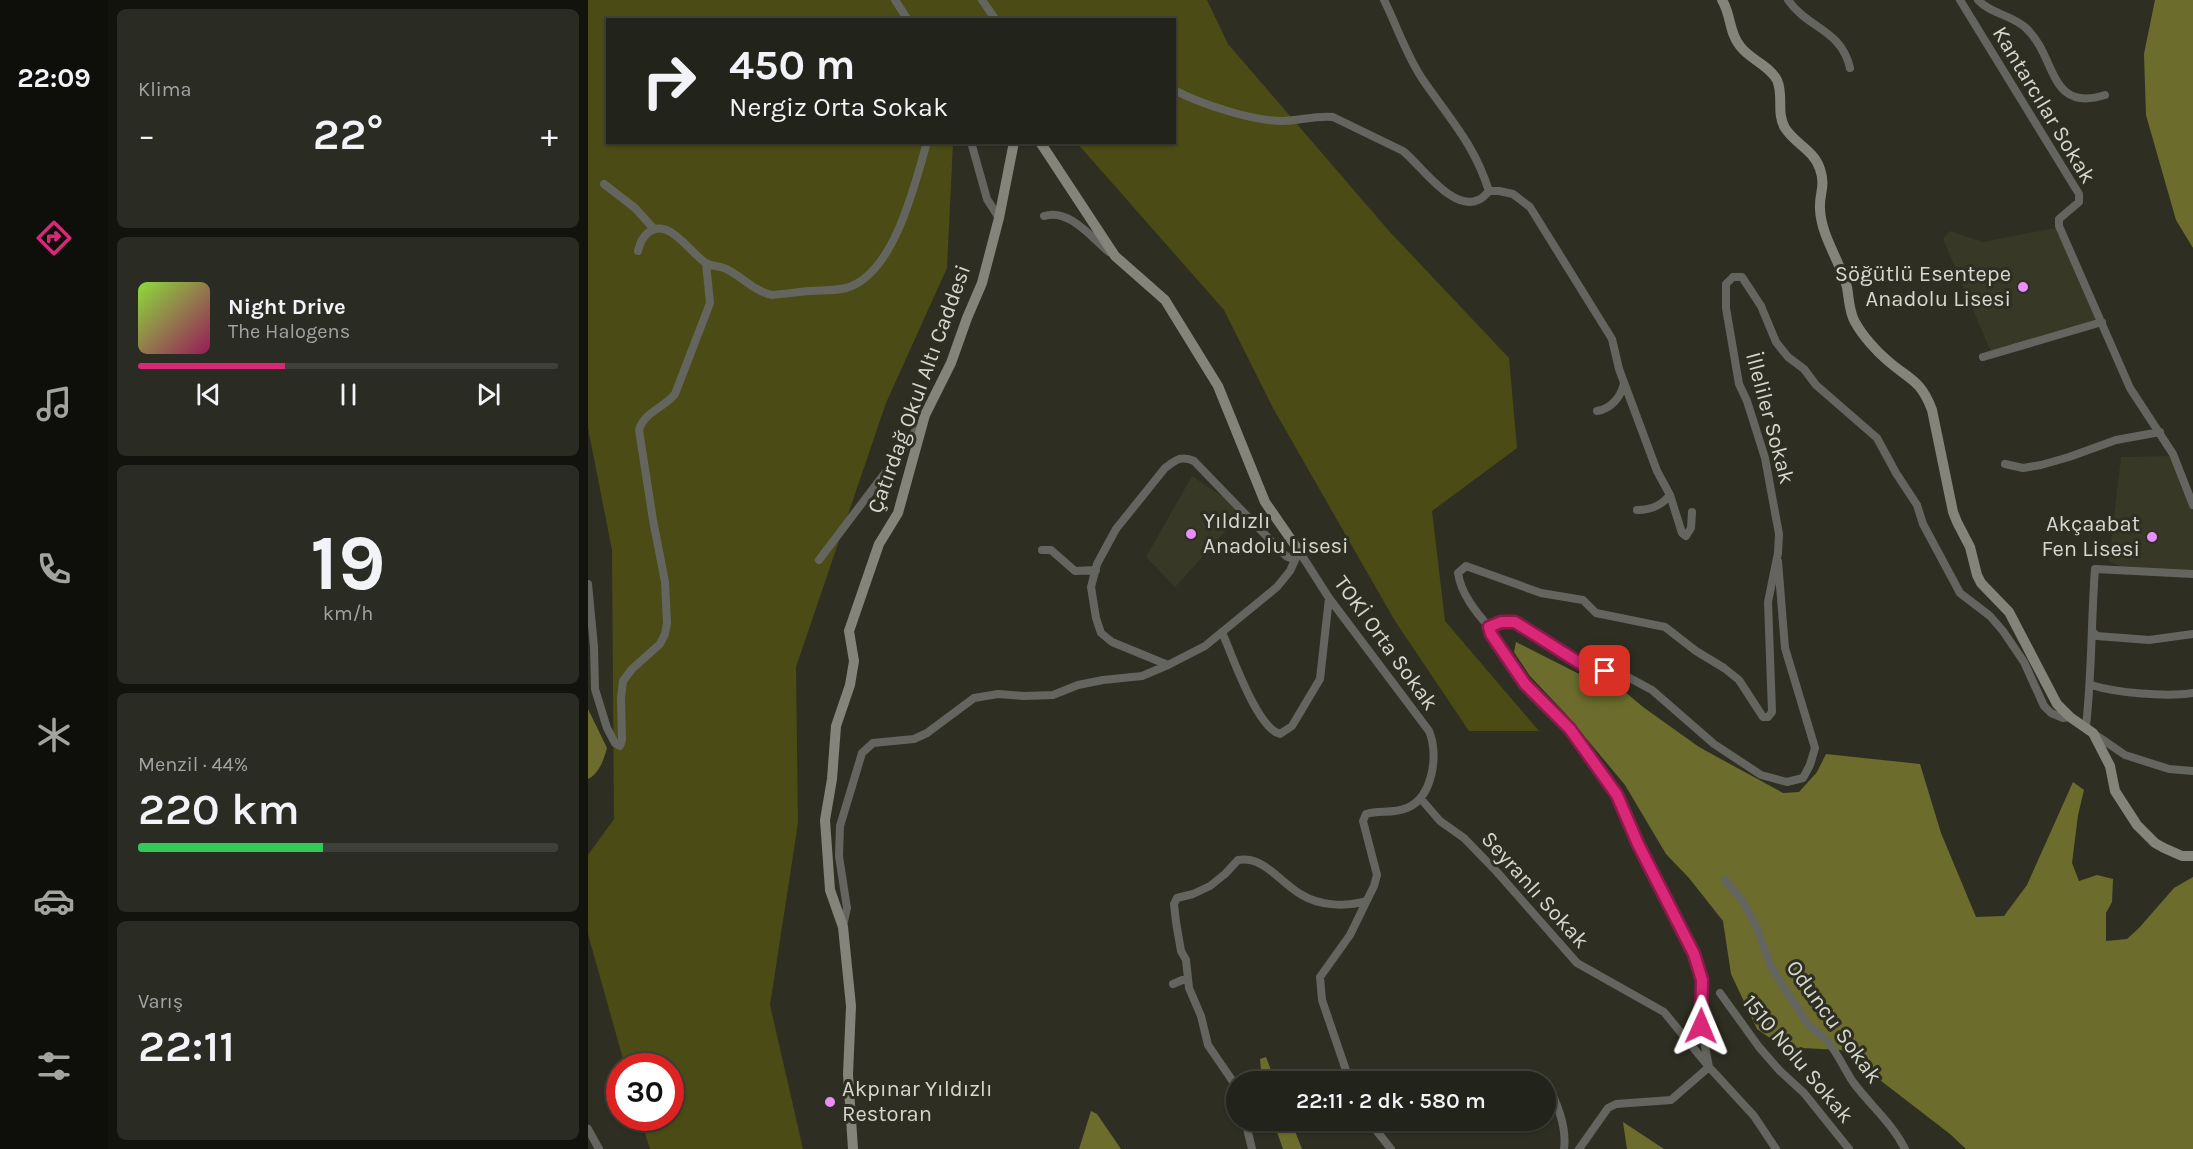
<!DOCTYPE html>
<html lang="tr">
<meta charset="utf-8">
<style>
:root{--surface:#22231a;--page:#2a2b23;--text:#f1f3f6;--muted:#a2a4a2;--line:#3f4039;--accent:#db2777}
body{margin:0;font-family:Karla,sans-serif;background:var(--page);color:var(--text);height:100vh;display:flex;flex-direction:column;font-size:22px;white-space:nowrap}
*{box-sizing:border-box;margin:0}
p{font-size:20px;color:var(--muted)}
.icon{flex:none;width:33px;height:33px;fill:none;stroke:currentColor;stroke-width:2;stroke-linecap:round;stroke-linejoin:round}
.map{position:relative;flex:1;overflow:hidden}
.details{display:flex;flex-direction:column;gap:9px;padding:9px;background:#13130e;width:480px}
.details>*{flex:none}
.top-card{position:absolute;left:18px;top:18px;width:570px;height:126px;border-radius:0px;box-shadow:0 2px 4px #0004,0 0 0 2px var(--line);background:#22231a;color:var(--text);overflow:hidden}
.speed{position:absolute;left:18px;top:1053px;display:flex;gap:12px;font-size:30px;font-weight:700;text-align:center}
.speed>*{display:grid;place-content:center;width:78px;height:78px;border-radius:50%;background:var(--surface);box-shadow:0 2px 4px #0004,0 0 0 2px var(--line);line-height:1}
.speed .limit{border:9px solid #d22;background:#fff;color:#111}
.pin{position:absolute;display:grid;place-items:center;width:51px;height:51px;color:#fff;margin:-26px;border-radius:12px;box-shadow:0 3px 9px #0006}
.me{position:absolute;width:66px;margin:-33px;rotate:1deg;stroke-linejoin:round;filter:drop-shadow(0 0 4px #0008)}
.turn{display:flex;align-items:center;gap:21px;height:126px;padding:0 24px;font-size:27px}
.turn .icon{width:78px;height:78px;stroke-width:2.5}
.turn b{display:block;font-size:42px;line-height:51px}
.big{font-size:45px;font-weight:600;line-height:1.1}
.details .card{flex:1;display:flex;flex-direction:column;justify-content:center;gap:9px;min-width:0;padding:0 21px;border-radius:9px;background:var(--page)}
.details .dial{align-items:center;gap:0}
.dial b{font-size:78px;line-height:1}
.song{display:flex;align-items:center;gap:18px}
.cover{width:72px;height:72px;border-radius:9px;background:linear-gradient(135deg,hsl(90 70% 55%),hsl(330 70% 35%))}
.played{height:6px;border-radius:3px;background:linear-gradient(90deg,var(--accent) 35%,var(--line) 35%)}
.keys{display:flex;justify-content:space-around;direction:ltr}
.heat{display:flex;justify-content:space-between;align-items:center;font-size:33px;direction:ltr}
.charge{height:9px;border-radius:4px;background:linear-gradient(90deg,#34c759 44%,var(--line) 0)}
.trip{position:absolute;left:638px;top:1071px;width:330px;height:60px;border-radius:30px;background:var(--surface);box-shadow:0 2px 4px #0004,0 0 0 2px var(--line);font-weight:600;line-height:60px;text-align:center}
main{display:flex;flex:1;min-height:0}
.dock{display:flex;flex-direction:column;width:108px;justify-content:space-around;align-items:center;background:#0e0e0a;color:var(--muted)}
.dock .icon{width:42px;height:42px}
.dock .current{color:var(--accent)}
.dock b{font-size:27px;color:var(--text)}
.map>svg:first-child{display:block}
</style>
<main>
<nav class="dock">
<b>22:09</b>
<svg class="icon current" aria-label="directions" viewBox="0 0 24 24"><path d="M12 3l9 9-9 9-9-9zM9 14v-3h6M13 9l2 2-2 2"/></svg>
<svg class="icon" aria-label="music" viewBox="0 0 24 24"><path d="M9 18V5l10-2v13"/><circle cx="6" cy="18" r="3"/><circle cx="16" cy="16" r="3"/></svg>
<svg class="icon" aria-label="phone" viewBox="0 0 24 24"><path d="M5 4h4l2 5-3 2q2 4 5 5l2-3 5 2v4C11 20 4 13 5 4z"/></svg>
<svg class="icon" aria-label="climate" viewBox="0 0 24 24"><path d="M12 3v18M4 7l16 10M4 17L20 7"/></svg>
<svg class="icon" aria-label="car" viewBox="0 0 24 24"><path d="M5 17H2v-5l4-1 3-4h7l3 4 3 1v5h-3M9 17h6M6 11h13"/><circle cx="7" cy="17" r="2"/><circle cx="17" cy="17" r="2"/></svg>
<svg class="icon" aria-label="filters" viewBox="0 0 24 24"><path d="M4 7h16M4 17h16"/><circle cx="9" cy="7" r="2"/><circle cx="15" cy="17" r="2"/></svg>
</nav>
<section class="details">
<div class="card"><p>Klima</p>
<div class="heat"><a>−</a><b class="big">22°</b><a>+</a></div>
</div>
<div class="card">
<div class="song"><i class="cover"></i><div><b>Night Drive</b><p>The Halogens</p></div></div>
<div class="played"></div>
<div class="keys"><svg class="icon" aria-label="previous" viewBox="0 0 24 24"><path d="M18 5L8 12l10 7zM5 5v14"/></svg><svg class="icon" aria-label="pause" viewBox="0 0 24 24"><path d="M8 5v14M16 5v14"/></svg><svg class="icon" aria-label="next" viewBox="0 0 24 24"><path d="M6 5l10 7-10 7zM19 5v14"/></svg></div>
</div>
<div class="card dial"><b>19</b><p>km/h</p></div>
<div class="card"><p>Menzil · 44%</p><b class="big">220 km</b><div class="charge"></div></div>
<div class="card"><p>Varış</p><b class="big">22:11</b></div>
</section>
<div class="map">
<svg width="1605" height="1149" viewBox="0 0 1605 1149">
<rect width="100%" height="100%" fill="#2e2f22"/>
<!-- built -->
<path fill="#373825" d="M1472,227l37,95 -106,30 -48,-113 7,-8 33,11z
M1583,456l14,28 8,28v60l-66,-2 -18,-9 12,-104z
M604,476l52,35 -69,76 -29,-30z"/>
<!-- green -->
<path fill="#4b4b15" d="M0,0h619l21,44 161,187 120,127 8,90 -85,63 13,110 94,110h-70l-74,-110 -122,-213 -49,-98 -147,-167 97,-1v-122h-212l-3,-4 -1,4h-350v122l345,1 -6,125 -61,135 -90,264 2,156 -28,182 33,144h-153l-10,-31h30v-52h-45l-37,-132v-79l26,-36 -2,-269 -24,-122z"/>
<!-- forest -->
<path fill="#6c6d2c" d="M1567,0h38v248l-17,-28 -30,-105 -2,-61z
M928,642l73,37 35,12 19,16 56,40 84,46 16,-1 18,-20 9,-18 94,10 21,69 35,84 28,-1 23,-31 46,-103 11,8 -6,25 -6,48 7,18 18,-6 16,4 -1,23 -6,11v28l21,-2 12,-11 35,-40 19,-11v272h-227l-16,-15 -109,-84 -58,-3 -26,-18 -26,-55 -8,-53 -34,-43 -23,-24 -41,-69 -60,-72 -35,-37 -16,-24z
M0,709l19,39c-3,11 -8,26 -19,31z
M678,1057l9,24h-13l-2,-22z
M503,1111l6,3 24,35h-42z
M685,1121h18l11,28h-19z
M1035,1122l41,27h-37z"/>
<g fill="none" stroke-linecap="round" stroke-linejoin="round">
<!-- street -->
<path stroke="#65655f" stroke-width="8" d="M307,0l13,20
M394,0l14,20
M796,0c13,26 22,55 39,80 27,39 51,64 66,111
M1200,0c20,29 53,29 62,68
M1372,0l119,194v8l-20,17v7l71,162 43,66 20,51
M1390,0c13,14 34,15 48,28 31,29 22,85 79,67
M586,90c27,14 78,31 108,31 17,0 34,-6 51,-4l70,34c17,13 49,61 75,49 4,-1 8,-6 11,-9
M383,142l16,57 12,19
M16,184l31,24 19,21
M901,191h10l14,3 17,13 82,132 7,30 38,102 13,24 12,38 4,3 5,-8 1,-16
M456,216c25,-8 47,21 65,36
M50,251c2,-8 4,-14 11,-19 20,-15 42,22 57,31 5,3 12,3 18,5 17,7 29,23 48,27 13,-1 25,-3 37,-4 13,-1 25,0 37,-3 48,-13 69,-104 81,-146
M1395,357l119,-35
M1009,411c14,-2 24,-14 27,-28
M1417,464l18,4 18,-3 28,-8 47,-17 44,-8
M1049,510c14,0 24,-4 33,-15
M454,550h9l24,21 21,-1
M711,551l30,47 100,133c10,23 4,66 -22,77 -14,6 -28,2 -41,6l-3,7 14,54 -3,11 -24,49 -30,42 2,23 28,82
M231,560l91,-120 9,-16
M0,584l6,63 1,42 12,39 8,15 5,3 2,-6 -1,-42 2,-17 9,-12 28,-25 5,-10 2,-11 -2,-41 -12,-62 -14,-90c5,-18 25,-22 36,-36l35,-91 -4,-40
M901,627c-13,-15 -28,-33 -31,-54l8,-7 75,27 42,7 13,13 69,14 31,24 28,17 15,12 24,37h5l4,-5 -4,-110 10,-49 1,-19 -14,-76 -18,-57 -8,-17 -13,-76v-24l7,-7h9l19,29 15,36 12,15 16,12 12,16 61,53 19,35 21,32 6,19 37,69 30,23 13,15 21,31 20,44 7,7 12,5 7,-1
M1504,631l5,5 52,4 44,-6
M634,632c10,23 35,96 58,102l12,-8 28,-47 9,-81
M580,665l-56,-23 -11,-9 -5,-15 -5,-31 6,-23 19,-35 49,-61c11,-8 16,-13 29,-7l83,86 9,9 9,4
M1503,685c26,8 75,12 102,8
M1498,726c6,-52 5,-104 9,-157l98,5
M1505,733l32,22 44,14 24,2
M833,799l19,22 24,17 33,34 80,91 87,49 45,55 45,49 22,33
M1137,880l17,20 15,28 14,39 36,56c7,8 15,12 21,19 11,13 16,27 25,40 17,23 39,41 52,67
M255,926l4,-18 -8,-52 1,-30 22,-73 11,-10 41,-4 13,-6 47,-35 24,-4 26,2 29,-1 25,-10 25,-5 39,-4 26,-11 37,-19 72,-59 13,-16 9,-20
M585,984l14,-6
M1132,993l39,54 21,24 24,22 45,56
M1121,1067l-8,-41 1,-46 -8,-26 -56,-110 -21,-49 -47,-66 -45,-45 -34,-50 -2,-7 12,-5h14l71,45 38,8 28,15 62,54 47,31 26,7 16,-4 7,-13 5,-17 -30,-100 -7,-87
M928,1078l10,1 9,-2 9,5
M957,1082c12,18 22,46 19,67
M648,1086l-28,-41 -7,-29 -12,-28 -3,-28 -5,-9 -5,-29 -2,-18 3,-6 16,-4 17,-8 15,-12 13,-14c27,-4 42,23 64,35 18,11 44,12 64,6
M657,1120l7,29
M780,1120l23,29
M0,1129l11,20
M991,1149l29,-41 8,-4 55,-4 38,-33"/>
<!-- secondary -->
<path stroke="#84847a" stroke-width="10" d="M1134,0c9,14 7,33 18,46 9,13 29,19 37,34 7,15 -1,33 8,48 10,16 29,22 35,41 6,18 -1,24 0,40 1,27 20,52 27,78 2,11 2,25 8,35 7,13 21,29 33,39 22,19 33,19 44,49l21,102 4,10 13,25 7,28 4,8 28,29 48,92 13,13 23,16 17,33 5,25 22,34 18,18 9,5 18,8h11
M452,142l75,114 50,44 53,86 47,116 34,49
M265,1149l-5,-75 3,-68 -8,-79 -13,-37 -5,-70 7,-41 4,-53 14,-41 4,-24 -5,-30 30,-87 19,-31 27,-98 26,-52 16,-45 15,-35 17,-65 15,-76"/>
</g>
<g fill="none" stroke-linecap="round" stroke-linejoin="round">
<defs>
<path id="route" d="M1017,671l-19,-4 -71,-45h-14l-12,5 2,7 34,50 45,45 47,66 21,49 56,110 8,26 -1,46"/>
</defs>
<!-- route casing -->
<use href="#route" stroke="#8e194d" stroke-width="15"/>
<!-- route -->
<use href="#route" stroke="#db2777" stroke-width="10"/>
</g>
<!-- markers -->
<g fill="#ea8dfd" stroke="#2e2f22" stroke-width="2">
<circle cx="1435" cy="287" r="6"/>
<circle cx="603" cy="534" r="6"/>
<circle cx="1564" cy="537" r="6"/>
<circle cx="242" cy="1102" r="6"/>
</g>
<g text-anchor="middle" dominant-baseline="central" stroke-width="6" stroke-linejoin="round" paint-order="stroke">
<!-- street labels -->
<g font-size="22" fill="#d6d7cf" stroke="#2e2f22">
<text transform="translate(1456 105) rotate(59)">Kantarcılar Sokak</text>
<text transform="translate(331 389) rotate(-70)">Çatırdağ Okul Altı Caddesi</text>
<text transform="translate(1182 418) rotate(75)">İlleliler Sokak</text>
<text transform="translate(798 643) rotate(54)">TOKİ Orta Sokak</text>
<text transform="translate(947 890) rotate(48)">Seyranlı Sokak</text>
<text transform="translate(1246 1022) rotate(54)">Oduncu Sokak</text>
<text transform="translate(1210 1059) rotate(50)">1510 Nolu Sokak</text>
</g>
<!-- poi labels -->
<g font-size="22" fill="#d6d7cf" stroke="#2e2f22" text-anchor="end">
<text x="1423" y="274">Söğütlü Esentepe<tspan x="1423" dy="25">Anadolu Lisesi</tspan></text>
<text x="615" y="521" text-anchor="start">Yıldızlı<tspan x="615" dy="25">Anadolu Lisesi</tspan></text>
<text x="1552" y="524">Akçaabat<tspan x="1552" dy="25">Fen Lisesi</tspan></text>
<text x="254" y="1089" text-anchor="start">Akpınar Yıldızlı<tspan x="254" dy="25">Restoran</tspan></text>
</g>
</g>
</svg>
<div class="speed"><div class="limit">30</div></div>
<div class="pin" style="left:1017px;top:671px;background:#d93025"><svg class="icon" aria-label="arrive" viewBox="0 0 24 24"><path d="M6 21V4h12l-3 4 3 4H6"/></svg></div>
<svg class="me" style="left:1113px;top:1026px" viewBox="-20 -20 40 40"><path d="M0-17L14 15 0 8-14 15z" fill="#db2777" stroke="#fff" stroke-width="4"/></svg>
<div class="trip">22:11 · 2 dk · 580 m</div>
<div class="top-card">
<div class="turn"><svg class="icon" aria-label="right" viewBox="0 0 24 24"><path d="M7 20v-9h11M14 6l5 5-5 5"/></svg><div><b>450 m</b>Nergiz Orta Sokak</div></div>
</div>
</div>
</main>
